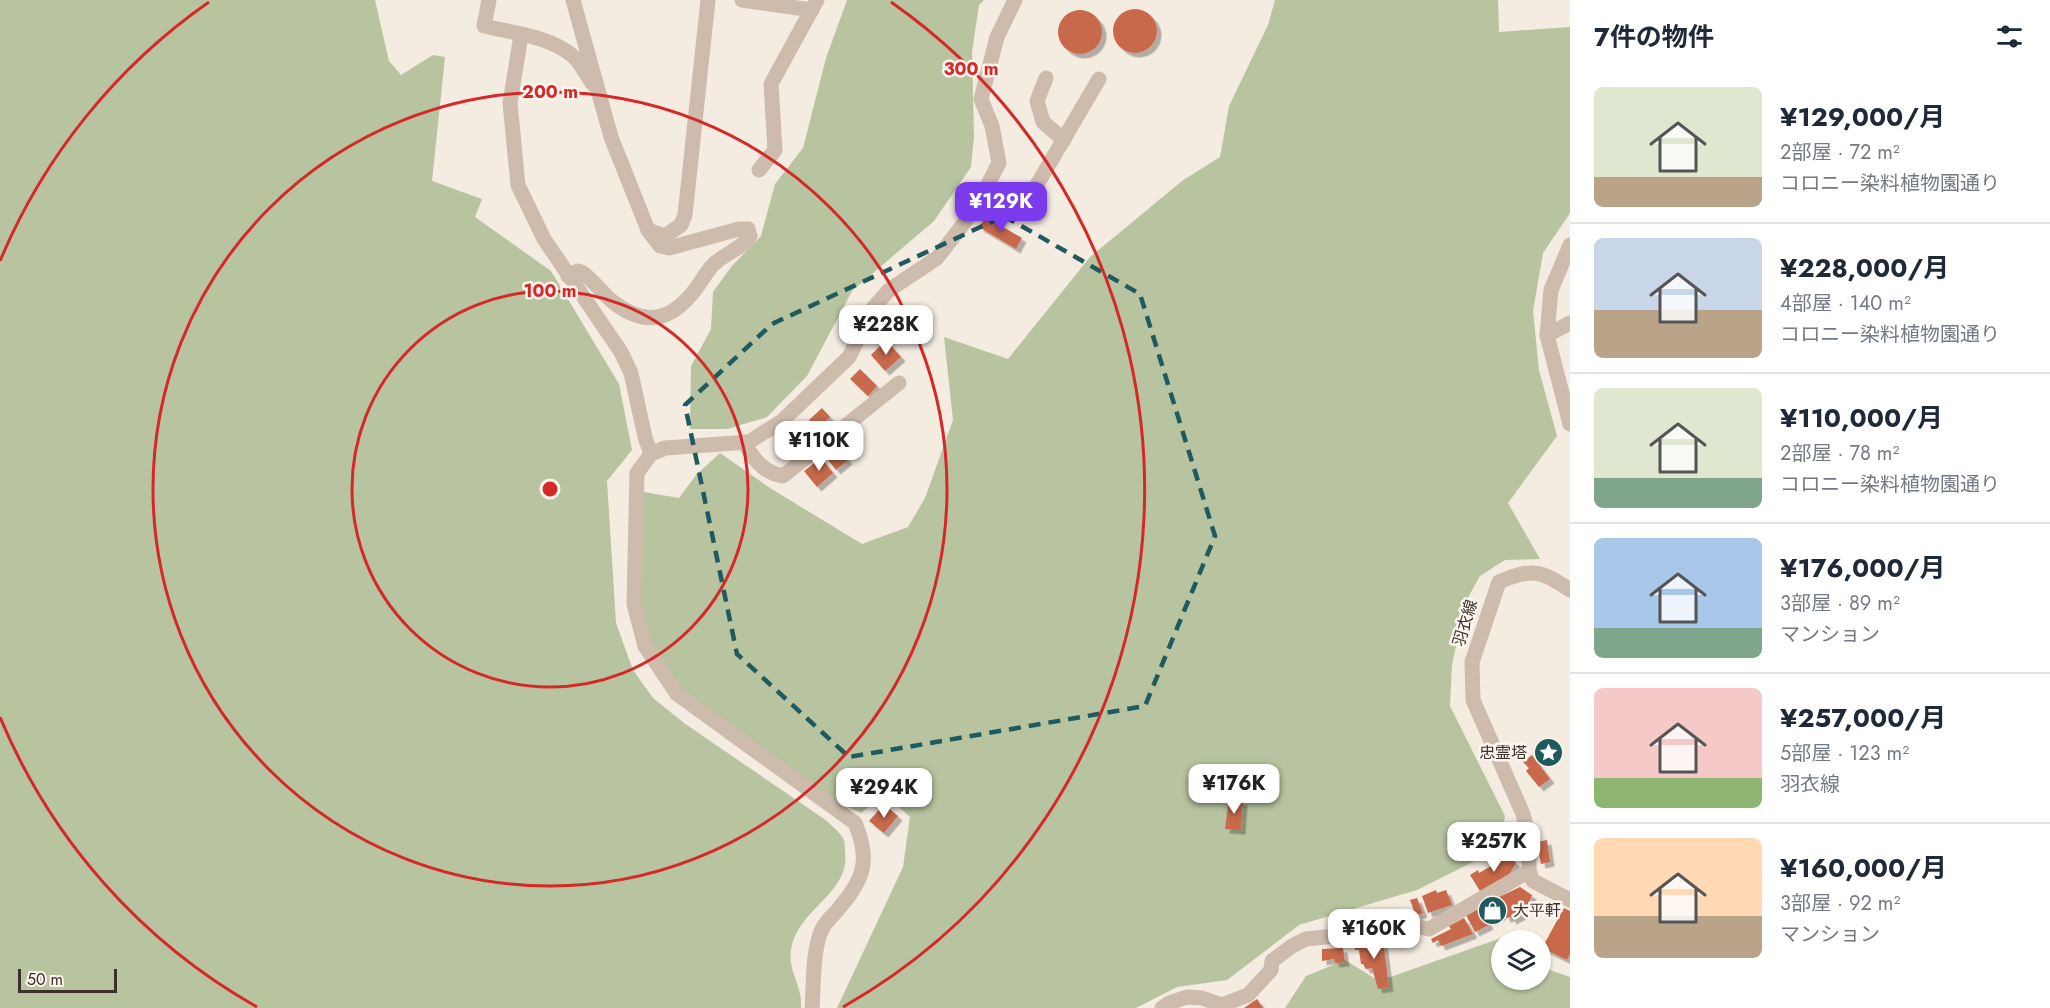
<!DOCTYPE html>
<html lang="ja">
<meta charset="utf-8">
<style>
:root{--surface:#fff;--page:#f2f2f3;--text:#1f2937;--muted:#747a83;--line:#e0e1e3;--accent:#7c3aed}
body{margin:0;font-family:Jost,"Noto Sans JP",sans-serif;background:var(--page);color:var(--text);height:100vh;display:flex;flex-direction:column;font-size:22px;white-space:nowrap}
*{box-sizing:border-box;margin:0}
p{font-size:20px;color:var(--muted)}
.icon{flex:none;width:33px;height:33px;fill:none;stroke:currentColor;stroke-width:2;stroke-linecap:round;stroke-linejoin:round}
.map{position:relative;flex:1;overflow:hidden}
.panel{display:flex;flex-direction:column;background:var(--surface);width:480px}
.panel>*{flex:none}
.tools{position:absolute;left:1491px;top:930px;display:grid;gap:12px}
.tools a{display:grid;place-items:center;width:60px;height:60px;border-radius:50%;background:var(--surface);box-shadow:0 2px 4px #0004;font-size:30px}
.scale{position:absolute;left:18px;bottom:15px;width:99px;box-sizing:border-box;padding-left:6px;border:3px solid #3b302b;border-top:0;font-size:16px;line-height:21px;white-space:nowrap;color:#3b302b;-webkit-text-stroke:4px #fbf5ee;paint-order:stroke}
.price{position:absolute;translate:-50% -51px;padding:0 14px;border-radius:12px;background:#fff;color:#222;font-size:20px;line-height:39px;filter:drop-shadow(0 2px 3px #0008)}
.price::after{content:'';position:absolute;left:50%;top:36px;width:18px;height:14px;margin-left:-9px;background:inherit;clip-path:polygon(0 0,100% 0,50% 100%)}
.price.current{background:var(--accent);color:#fff}
ul{padding:0;list-style:none}
li{display:flex;align-items:center;gap:18px;height:150px;padding:0 24px}
li+li{border-top:2px solid var(--line)}
li span{display:grid;place-items:center;flex:none;width:168px;height:120px;border-radius:9px;color:#555}
li>.icon{margin-inline-start:auto}
span .icon{width:72px;height:72px;fill:#fffc;stroke-width:1}
li b{font-size:26px}
h2{display:flex;justify-content:space-between;align-items:center;height:72px;padding:0 24px;font-size:26px}
main{display:flex;flex:1;min-height:0}
.map>svg:first-child{display:block}
</style>
<main>
<div class="map">
<svg width="1570" height="1008" viewBox="0 0 1570 1008">
<defs>
<filter id="shadow"><feDropShadow dx="4.5" dy="4.5" stdDeviation="0" flood-color="#0004"/></filter>
</defs>
<rect width="100%" height="100%" fill="#f4ebe1"/>
<g fill="#b8c4a0">
<path d="M0,0h375l14,61 12,14 32,-20 12,2 -13,124 50,18 -7,18 76,54 68,113 13,66 -25,31 9,142 17,47 20,28 31,25 143,98c5,5 12,11 16,17 2,4 2,9 2,14 5,39 -40,54 -52,89 -9,30 10,41 8,67h-801z"/>
<path d="M847,0h137l-5,5 -7,47 2,85 -3,30 -37,54 -82,70 -45,85 -40,41 -40,12h-37l1,-63 20,-37 2,-37 18,-25 30,-31 14,-52 28,-36 23,-90z"/>
<path d="M1275,0h223l1,32 71,-5v186l-27,40 -10,58 6,59 18,66 -49,67 32,56 -35,1 -25,16 -14,25 -14,64 -2,41 55,110 -6,33 -82,41 -118,35 -72,55 -50,7 -41,21h-299l66,-141 7,-50 -26,-23 -23,19 -26,-12 -160,-111 -25,-36 -18,-79 12,-83 35,6 17,-23 24,-22 50,35 92,56 46,-17 17,-29 28,-78 -9,-83 64,22 82,-102 92,-76 38,-24 9,-51 39,-81z"/>
<path d="M1501,938l1,42h38l1,-13 29,10v31h-285l21,-32 39,-16 34,21z"/>
</g>
<g fill="#c8694b" filter="url(#shadow)">
<circle cx="1135" cy="31" r="22"/>
<circle cx="1080" cy="32" r="22"/>
<path d="M986,217l36,21 -6,11 -37,-22z"/>
<path d="M886,340l15,17 -16,14 -14,-16z"/>
<path d="M860,369l17,17 -9,10 -18,-17z"/>
<path d="M822,408l8,9 -13,12 -8,-9z"/>
<path d="M837,446l11,14 -12,10 -11,-14z"/>
<path d="M821,458l12,15 -16,14 -13,-16z"/>
<path d="M1532,755l18,24 -11,8 -13,-16 3,-3 -6,-6z"/>
<path d="M1229,798l14,3 -2,29 -16,-1z"/>
<path d="M884,804l14,12 -14,17 -15,-12z"/>
<path d="M1547,840l3,22 -9,2 -4,-22z"/>
<path d="M1505,852l11,11 -8,14 -28,14 -10,-16 8,-5 1,3 19,-11z"/>
<path d="M1520,887l12,8 -8,19 -12,6 -1,-3 -5,1 -7,-21z"/>
<path d="M1436,890l1,3 9,-3 6,15 -24,8 -6,-17z"/>
<path d="M1417,898l6,15 -7,3 -6,-16z"/>
<path d="M1495,899l7,16 -12,6 -8,-15z"/>
<path d="M1480,908l9,17 -14,7 -9,-17z"/>
<path d="M1564,908l6,3v43l-3,6 -25,-12z"/>
<path d="M1464,918l9,16 -32,12 -3,-6 -5,3 -2,-4 20,-10 -2,-3z"/>
<path d="M1377,938l6,2 6,47 -11,2 -6,-21 -6,1 -3,-5h-2l-2,-14h-4l-1,-8z"/>
<path d="M1343,948l2,14 -10,1 -1,-4 -12,2v-12z"/>
<path d="M1257,999l6,9h-19z"/>
</g>
<g fill="none" stroke-linecap="round" stroke-linejoin="round">
<g stroke="#cdbbac" stroke-width="15">
<path d="M489,0l-5,26c29,7 67,10 90,31 7,7 13,19 19,27"/>
<path d="M742,0l70,10"/>
<path d="M521,35l-11,68 8,82 26,54 77,113 10,21 14,64 6,17"/>
<path d="M1046,78l-9,23 6,21 21,18"/>
<path d="M759,170l16,-20 -4,-66 46,-84"/>
<path d="M980,200l26,15 15,-3 78,-133"/>
<path d="M648,230l17,6 16,-11 4,-10 23,-215"/>
<path d="M1570,245l-19,45 -4,45 23,89"/>
<path d="M568,276l10,-5 5,2c11,8 19,20 30,29 27,21 52,22 76,-5 8,-8 14,-20 22,-30 11,-13 30,-17 39,-31l-2,-7h-9l-70,19 -9,-2 -12,-16 -37,-93 -38,-137"/>
<path d="M1547,335l23,-12"/>
<path d="M744,442c9,17 20,31 39,34l116,-93"/>
<path d="M1570,590c-29,-20 -38,-22 -71,-8l-27,80 1,38 50,114 6,25v32l4,10 37,19"/>
<path d="M812,1008c2,-25 0,-56 10,-79 4,-8 13,-15 18,-22 25,-29 30,-49 15,-84l-178,-129 -32,-48 -11,-42 3,-131 14,-19 14,-6 84,-6 33,-21 67,-64 24,-49 16,-18 48,-32 18,-23 21,-28 23,-44 -7,-37 -11,-27 16,-62 18,-37"/>
<path d="M1162,1008l7,-5 18,-6 15,1 20,7 26,-10 23,-25 1,-9 20,-15 14,-7 114,-12 9,2 100,-58"/>
</g>
</g>
<path fill="none" stroke="#1f5a5e" stroke-width="4.5" stroke-dasharray="12 8" stroke-linejoin="round" d="M1004,216l136,78 75,242 -70,170 -296,51 -112,-103 -52,-249 87,-81z"/>
<g fill="none" stroke="#d62828" stroke-width="3">
<circle cx="550" cy="489" r="198"/>
<circle cx="550" cy="489" r="397"/>
<path d="M257 1007A595 595 0 0 1 0 717M0 261A595 595 0 0 1 209 2M891 2A595 595 0 0 1 843 1007"/>
</g>
<defs>
<symbol id="sight-disc" viewBox="-11 -11 22 22"><circle r="9.5" fill="#1f5a5e" stroke="#fbf5ee"/><path d="M0-6L1.8-2.2L6-1.7L2.9 1.2L3.7 5.4L0 3.3L-3.7 5.4L-2.9 1.2L-6-1.7L-1.8-2.2Z" fill="#fff"/></symbol>
<symbol id="shop-disc" viewBox="-11 -11 22 22"><circle r="9.5" fill="#1f5a5e" stroke="#fbf5ee"/><path d="M-5-2.5h2.3a2.7 3.5 0 0 1 5.4 0H5L5.5 6h-11ZM-1.5-2.5h3a1.5 2.3 0 0 0-3 0Z" fill="#fff"/></symbol>
</defs>
<g fill-rule="evenodd">
<use href="#sight-disc" x="1532" y="736" width="33" height="33"/>
<use href="#shop-disc" x="1476" y="894" width="33" height="33"/>
</g>
<g text-anchor="middle" dominant-baseline="central" stroke-width="5" stroke-linejoin="round" paint-order="stroke">
<g font-size="16" fill="#3b302b" stroke="#fbf5ee">
<text transform="translate(1465 623) rotate(-73)">羽衣線</text>
</g>
<g font-size="16" fill="#3b302b" stroke="#fbf5ee" text-anchor="end">
<text x="1527" y="752">忠霊塔</text>
<text x="1513" y="910" text-anchor="start">大平軒</text>
</g>
</g>
<circle cx="550" cy="489" r="9" fill="#d62828" stroke="#fbf5ee" stroke-width="3"/>
<g font-size="18" text-anchor="middle" font-weight="bold" fill="#d62828" stroke="#fbf5ee" stroke-width="5" stroke-linejoin="round" paint-order="stroke">
<text x="971" y="75">300 m</text>
<text x="550" y="98">200 m</text>
<text x="550" y="297">100 m</text>
</g>
</svg>
<div class="tools">
<a><svg class="icon" aria-label="layers" viewBox="0 0 24 24"><path d="M12 4l9 5-9 5-9-5zM3 14l9 5 9-5"/></svg></a>
</div>
<div class="scale">50 m</div>
<b class="price current" style="left:1001px;top:233px">¥129K</b>
<b class="price" style="left:886px;top:356px">¥228K</b>
<b class="price" style="left:819px;top:472px">¥110K</b>
<b class="price" style="left:1234px;top:815px">¥176K</b>
<b class="price" style="left:884px;top:819px">¥294K</b>
<b class="price" style="left:1494px;top:873px">¥257K</b>
<b class="price" style="left:1374px;top:960px">¥160K</b>
</div>
<section class="panel">
<h2>7件の物件<svg class="icon" aria-label="filters" viewBox="0 0 24 24"><path d="M4 7h16M4 17h16"/><circle cx="9" cy="7" r="2"/><circle cx="15" cy="17" r="2"/></svg></h2>
<ul>
<li><span style="background:linear-gradient(#dfe7d0 75%,#b9a48a 0)"><svg class="icon" aria-label="home" viewBox="0 0 24 24"><path d="M3 11l9-7 9 7M6 9v11h12V9"/></svg></span><div><b>¥129,000/月</b><p>2部屋 · 72 m²</p><p>コロニー染料植物園通り</p></div></li>
<li><span style="background:linear-gradient(#c9d6e8 60%,#b9a48a 0)"><svg class="icon" aria-label="home" viewBox="0 0 24 24"><path d="M3 11l9-7 9 7M6 9v11h12V9"/></svg></span><div><b>¥228,000/月</b><p>4部屋 · 140 m²</p><p>コロニー染料植物園通り</p></div></li>
<li><span style="background:linear-gradient(#dfe7d0 75%,#7fa58c 0)"><svg class="icon" aria-label="home" viewBox="0 0 24 24"><path d="M3 11l9-7 9 7M6 9v11h12V9"/></svg></span><div><b>¥110,000/月</b><p>2部屋 · 78 m²</p><p>コロニー染料植物園通り</p></div></li>
<li><span style="background:linear-gradient(#a9c7e8 75%,#7fa58c 0)"><svg class="icon" aria-label="home" viewBox="0 0 24 24"><path d="M3 11l9-7 9 7M6 9v11h12V9"/></svg></span><div><b>¥176,000/月</b><p>3部屋 · 89 m²</p><p>マンション</p></div></li>
<li><span style="background:linear-gradient(#f6c9c9 75%,#8fb573 0)"><svg class="icon" aria-label="home" viewBox="0 0 24 24"><path d="M3 11l9-7 9 7M6 9v11h12V9"/></svg></span><div><b>¥257,000/月</b><p>5部屋 · 123 m²</p><p>羽衣線</p></div></li>
<li><span style="background:linear-gradient(#ffd9b3 65%,#b9a48a 0)"><svg class="icon" aria-label="home" viewBox="0 0 24 24"><path d="M3 11l9-7 9 7M6 9v11h12V9"/></svg></span><div><b>¥160,000/月</b><p>3部屋 · 92 m²</p><p>マンション</p></div></li>
</ul>
</section>
</main>
